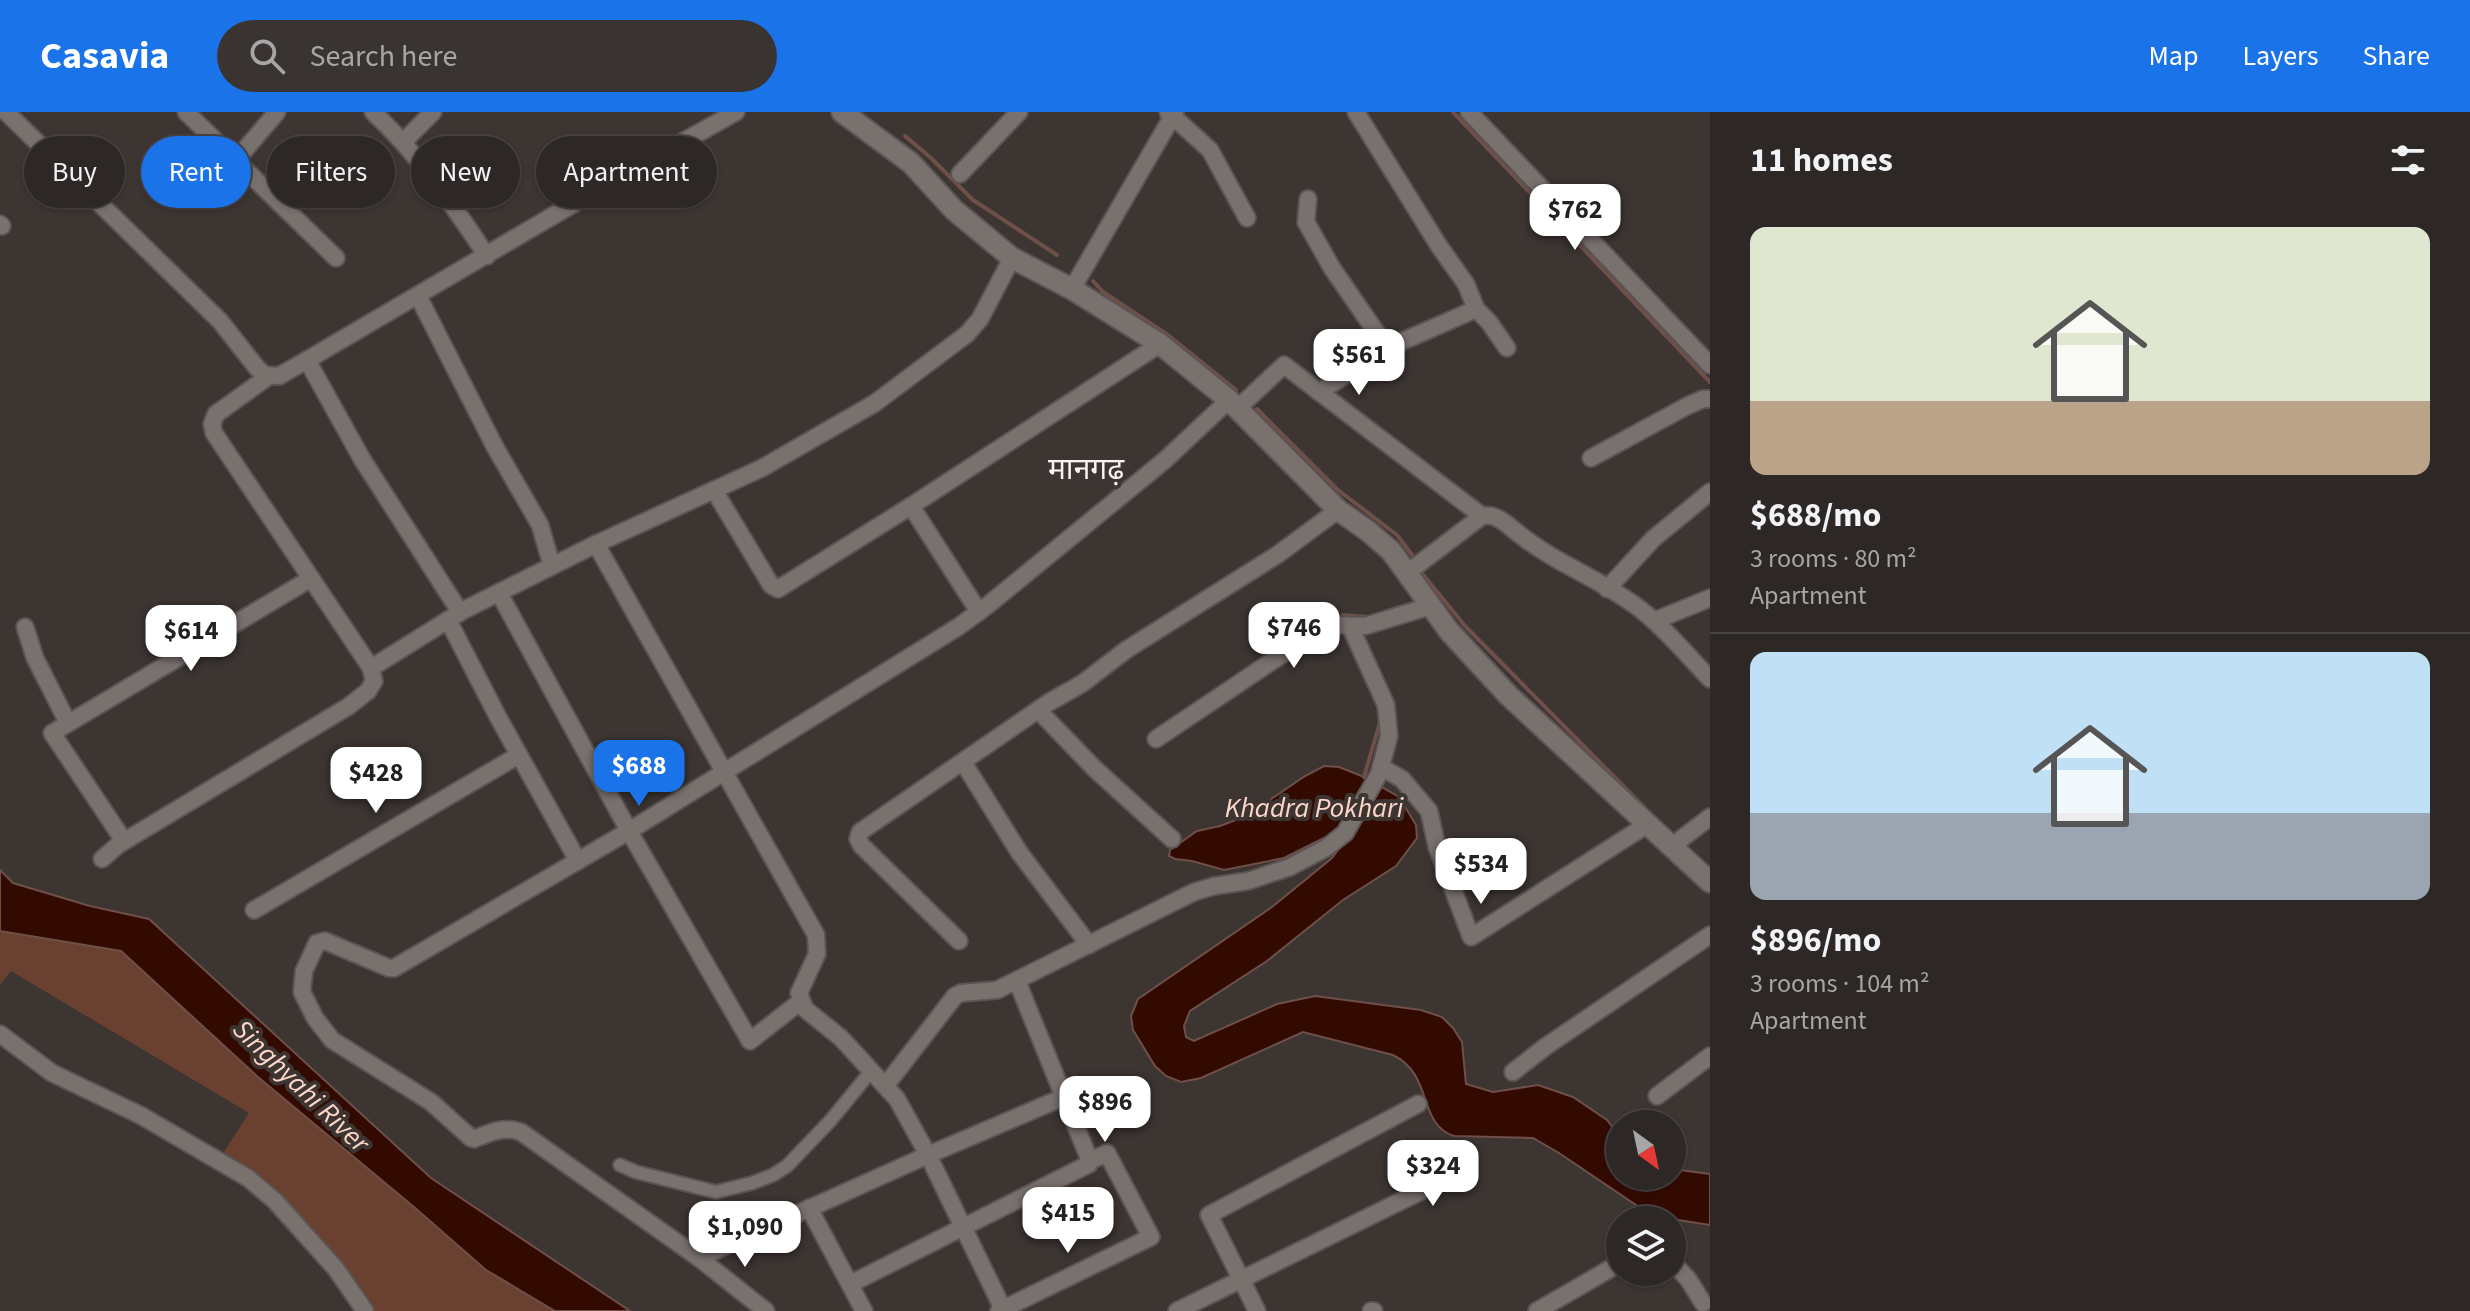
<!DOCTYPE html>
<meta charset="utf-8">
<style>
:root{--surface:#2d2826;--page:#393432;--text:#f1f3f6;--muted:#a7a6a7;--line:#484443;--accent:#1a73e8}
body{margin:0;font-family:"Source Sans 3","Noto Sans Devanagari",sans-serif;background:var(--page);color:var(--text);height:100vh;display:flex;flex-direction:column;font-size:30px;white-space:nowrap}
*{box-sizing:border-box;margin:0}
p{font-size:26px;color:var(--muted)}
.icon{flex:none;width:44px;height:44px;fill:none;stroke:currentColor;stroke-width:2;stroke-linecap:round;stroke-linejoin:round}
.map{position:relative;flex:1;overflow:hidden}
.side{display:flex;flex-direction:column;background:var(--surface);width:760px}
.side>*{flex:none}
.banner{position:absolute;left:24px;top:24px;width:760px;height:72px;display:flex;gap:16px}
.needle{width:52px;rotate:147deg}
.buttons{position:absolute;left:1606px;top:998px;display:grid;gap:16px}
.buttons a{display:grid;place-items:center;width:80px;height:80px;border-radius:50%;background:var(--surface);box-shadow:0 2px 6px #0004,0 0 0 2px var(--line);font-size:40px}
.price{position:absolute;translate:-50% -68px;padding:0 18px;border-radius:16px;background:#fff;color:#222;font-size:26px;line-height:52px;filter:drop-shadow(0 2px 4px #0008)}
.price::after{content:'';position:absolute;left:50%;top:48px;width:24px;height:18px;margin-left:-12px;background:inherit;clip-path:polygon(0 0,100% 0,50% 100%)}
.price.current{background:var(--accent);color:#fff}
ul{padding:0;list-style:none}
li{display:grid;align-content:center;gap:16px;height:424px;padding:0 40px}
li+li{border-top:2px solid var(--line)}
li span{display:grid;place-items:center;height:248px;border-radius:16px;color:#555}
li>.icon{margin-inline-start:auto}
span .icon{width:144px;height:144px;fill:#fffc;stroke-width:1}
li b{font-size:34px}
h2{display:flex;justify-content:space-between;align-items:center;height:96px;padding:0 40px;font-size:34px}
.pill{padding:0 28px;border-radius:36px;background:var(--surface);box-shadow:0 2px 6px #0004,0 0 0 2px var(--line);font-size:28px;line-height:72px}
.pill.current{background:var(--accent);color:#fff}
header{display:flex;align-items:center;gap:48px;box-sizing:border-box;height:112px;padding:0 40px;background:var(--accent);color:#fff}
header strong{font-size:38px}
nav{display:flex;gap:44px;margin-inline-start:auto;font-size:28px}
.search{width:560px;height:72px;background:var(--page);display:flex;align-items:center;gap:20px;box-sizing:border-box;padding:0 28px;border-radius:44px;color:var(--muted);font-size:30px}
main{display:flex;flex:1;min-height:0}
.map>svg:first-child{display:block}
</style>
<header>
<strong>Casavia</strong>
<div class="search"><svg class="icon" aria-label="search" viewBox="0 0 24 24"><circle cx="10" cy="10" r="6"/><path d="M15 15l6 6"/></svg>Search here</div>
<nav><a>Map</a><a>Layers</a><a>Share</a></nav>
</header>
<main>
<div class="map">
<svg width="1710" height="1199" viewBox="0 0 1710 1199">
<rect width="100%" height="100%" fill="#3c3532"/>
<path fill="#6a4030" d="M0,819l121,20 137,126 156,130 72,63 69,41h-190l-90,-110 -57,-40 31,-48 -238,-142 -11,14z"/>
<g fill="#330a00" stroke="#6e5049" stroke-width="2">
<path d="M1324,654l15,1 25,10 35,20 17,28 1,13 -21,28 -53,34 -76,61 -77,50 -6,15 2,11 8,4 83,-37 38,-8 106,14 21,7 11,11 9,14 4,42 27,8 45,-7 35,12 34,23 13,17v39h52v-7l38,5v51l-38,-6 -30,-10 -83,-56 -26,-15 -79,-2c-37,-12 -20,-61 -61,-81l-90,-23 -102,46 -20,4 -15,-6 -11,-10 -22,-36 -2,-14 7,-17 134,-92 60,-49 34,-47 -36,24 -46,23 -60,12 -32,-9 -17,-2 -6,-3 1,-6 27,-19 23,-5 26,-10 59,-40z"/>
<path d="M0,758l13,13 77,23 59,13 282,259 199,133h-75l-69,-41 -72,-63 -156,-130 -137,-126 -121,-20z"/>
</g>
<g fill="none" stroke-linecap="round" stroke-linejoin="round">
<g stroke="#6e5049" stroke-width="4">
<path d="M1453,0l257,270"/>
<path d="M905,24l26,22 42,42 84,55"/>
<path d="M1093,169l10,11 65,43 68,55"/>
<path d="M1257,297l81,81 59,45 15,20"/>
<path d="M1421,460l44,54 179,181"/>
<path d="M1384,500l29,-9"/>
<path d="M1343,503l25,2"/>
<path d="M1364,665l16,-55"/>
</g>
<defs>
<path id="pedestrian" d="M620,1053l16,7 80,20 36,-9 21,-8 14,-9 44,-46 41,-50"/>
<g id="minor">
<path d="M6,0l214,209 37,47 8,7 14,1 28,-16 295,-173 134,-75"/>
<path d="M186,0l150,146"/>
<path d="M373,0c46,43 79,92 114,144"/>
<path d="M1168,0l42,38 37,68"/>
<path d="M1356,0l83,134 27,38 10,25 13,13 18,26"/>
<path d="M1469,0l241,253"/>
<path d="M404,29l29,-29"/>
<path d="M237,47l40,-47"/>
<path d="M960,62l59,-62"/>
<path d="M1308,87l-2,23 26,46 55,80"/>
<path d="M0,112l2,2"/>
<path d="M1072,177l103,-177"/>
<path d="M418,184l77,151 45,78 12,41"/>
<path d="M307,248l55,99 98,153"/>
<path d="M1319,280l68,-44 89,-39"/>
<path d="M1238,296l46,-43 198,151"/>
<path d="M1591,346l96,-52 16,-7h7"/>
<path d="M714,378l57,95 7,4 133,-83 249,-162"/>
<path d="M911,394l68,106"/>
<path d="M596,432l220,391 1,19 -18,39 6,16 36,29 56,61 31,56 76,156"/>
<path d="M1407,461l75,-57c15,-3 25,9 37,18 37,30 84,46 121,75 26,20 47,46 70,70"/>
<path d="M1607,477l46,-50 57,-47"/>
<path d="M499,481l130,238 121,210 51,-40"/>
<path d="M448,508l50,97 80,144"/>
<path d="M1654,509l56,-23"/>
<path d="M25,515l10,31 33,65"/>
<path d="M371,556l93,-58 132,-66 166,-76 113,-65 92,-69 13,-15 32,-61"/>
<path d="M1038,598l57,59 77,70"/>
<path d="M1156,627l155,-104 16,-8 11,-2 27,1 66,-20"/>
<path d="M963,650l56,90 70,93"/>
<path d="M1381,655l21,12 27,32 8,36 34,90 177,-113"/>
<path d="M124,729l-72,-108 258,-154"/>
<path d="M1672,734l38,-29"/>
<path d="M102,747l16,-14 231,-139 19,-15 6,-10 -3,-13 -157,-235 -2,-9 4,-10 53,-38"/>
<path d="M254,798l265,-155"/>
<path d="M959,829l-98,-96 -3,-6 2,-7 188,-129 35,-20 43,-33 151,-95 61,-45"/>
<path d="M0,922l52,39 88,42 108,63 27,23 61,68 29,42"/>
<path d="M1513,960l32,-25 165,-112"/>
<path d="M886,973l69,-89 6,-3 36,-3 197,-98 20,-6 34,-5 42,-14 36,-19 19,-15 34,-59 10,-38 -3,-31 -36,-79"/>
<path d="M1657,984l53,-40"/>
<path d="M809,1096l55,103"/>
<path d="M699,1146l229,-103 136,-58"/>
<path d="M1672,1150l16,17 15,24"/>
<path d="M850,1172l239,-120 1,-3 -73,-180"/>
<path d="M766,1199l-67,-53 -178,-126c-18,-6 -30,0 -47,7l-3,-1 -40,-36 -99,-62 -17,-22 -13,-26 2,-21 13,-28 8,-2 64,27h5l235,-137 329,-204 30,-22 177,-145 64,-60"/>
<path d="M999,1199l152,-74 -44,-84 -17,8"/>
<path d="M1177,1199l287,-141"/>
<path d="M1257,1199l-48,-96 209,-111"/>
<path d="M1371,1199h3"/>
<path d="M1537,1199l83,-48"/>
</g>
<path id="tertiary" d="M842,0l69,51 43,47 58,48 60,31 88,55 69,56 109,110 30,21 23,20 58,80 59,64 202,187"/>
</defs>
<use href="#pedestrian" stroke="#5b5452" stroke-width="16"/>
<use href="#minor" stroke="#5b5452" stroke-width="20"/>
<use href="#tertiary" stroke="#5b5452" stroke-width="24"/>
<use href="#pedestrian" stroke="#79716e" stroke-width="12"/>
<use href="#minor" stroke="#79716e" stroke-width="16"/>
<use href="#tertiary" stroke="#79716e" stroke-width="20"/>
</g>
<g text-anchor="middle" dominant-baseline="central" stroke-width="8" stroke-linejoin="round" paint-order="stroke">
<g font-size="28" font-style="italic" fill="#fed7c9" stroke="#3c3532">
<text x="1314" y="696">Khadra Pokhari</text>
<text transform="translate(301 974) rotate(44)">Singhyahi River</text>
</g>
<g font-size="30" fill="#f9f4f2" stroke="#3c3532">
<text x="1086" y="357">मानगढ़</text>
</g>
</g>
</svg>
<div class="buttons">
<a><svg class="needle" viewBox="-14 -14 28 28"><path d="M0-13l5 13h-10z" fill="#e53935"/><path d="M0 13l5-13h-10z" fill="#a7a6a7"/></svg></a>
<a><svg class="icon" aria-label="layers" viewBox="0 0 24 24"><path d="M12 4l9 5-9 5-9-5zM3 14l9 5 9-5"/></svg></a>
</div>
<b class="price" style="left:1575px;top:140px">$762</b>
<b class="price" style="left:1359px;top:285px">$561</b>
<b class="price" style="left:1294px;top:558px">$746</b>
<b class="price" style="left:191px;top:561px">$614</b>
<b class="price current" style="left:639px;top:696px">$688</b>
<b class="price" style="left:376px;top:703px">$428</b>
<b class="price" style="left:1481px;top:794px">$534</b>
<b class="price" style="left:1105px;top:1032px">$896</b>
<b class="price" style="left:1433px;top:1096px">$324</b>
<b class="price" style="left:1068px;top:1143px">$415</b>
<b class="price" style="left:745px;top:1157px">$1,090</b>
<div class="banner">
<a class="pill">Buy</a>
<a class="pill current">Rent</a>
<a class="pill">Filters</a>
<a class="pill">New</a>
<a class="pill">Apartment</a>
</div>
</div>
<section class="side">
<h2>11 homes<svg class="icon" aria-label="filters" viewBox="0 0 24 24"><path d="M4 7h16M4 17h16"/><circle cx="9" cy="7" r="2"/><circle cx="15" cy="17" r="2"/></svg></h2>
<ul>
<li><span style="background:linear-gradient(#dfe7d0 70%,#b9a48a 0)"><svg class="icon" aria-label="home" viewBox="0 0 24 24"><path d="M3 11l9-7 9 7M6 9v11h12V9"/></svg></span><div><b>$688/mo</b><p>3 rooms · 80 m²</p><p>Apartment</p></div></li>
<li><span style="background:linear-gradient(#bfe0f5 65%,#9aa5b1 0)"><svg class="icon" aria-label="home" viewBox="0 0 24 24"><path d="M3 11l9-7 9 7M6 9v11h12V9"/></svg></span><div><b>$896/mo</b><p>3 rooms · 104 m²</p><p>Apartment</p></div></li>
</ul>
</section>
</main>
